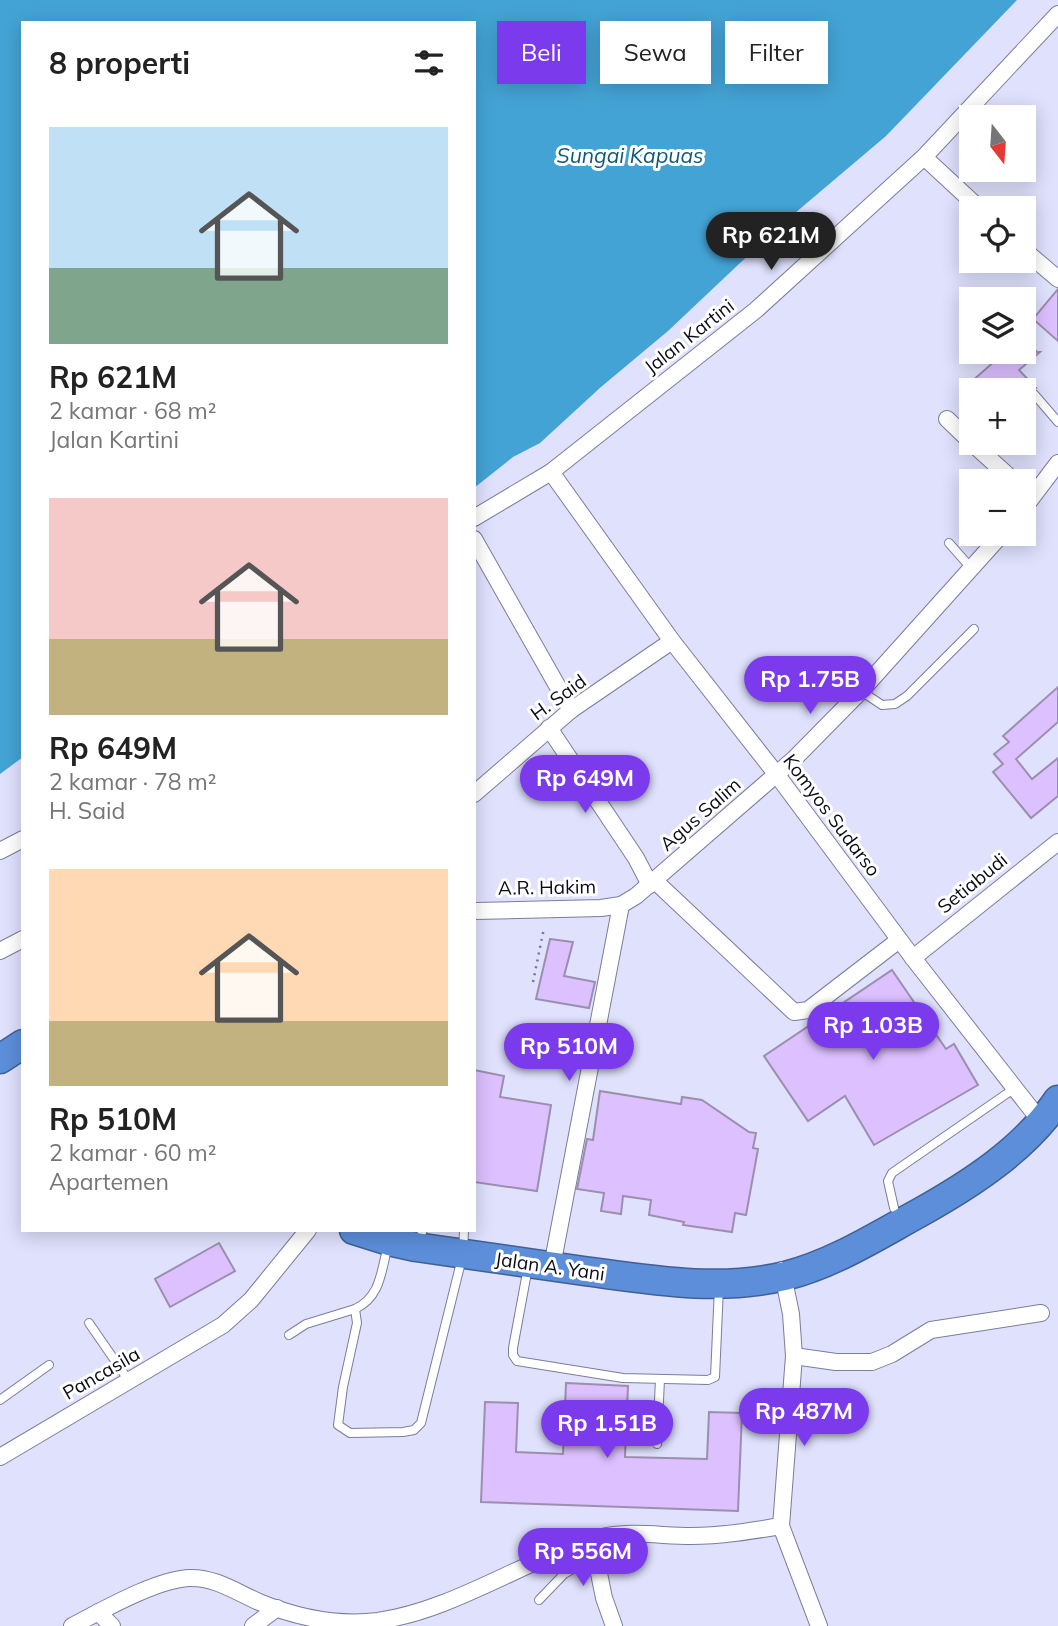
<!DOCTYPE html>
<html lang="id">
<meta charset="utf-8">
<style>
:root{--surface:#fff;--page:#f6f6f6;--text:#222;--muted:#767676;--accent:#7c3aed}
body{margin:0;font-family:Mulish,sans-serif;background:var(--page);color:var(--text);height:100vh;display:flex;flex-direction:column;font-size:26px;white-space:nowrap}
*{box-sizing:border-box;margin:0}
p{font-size:23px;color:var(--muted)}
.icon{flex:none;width:38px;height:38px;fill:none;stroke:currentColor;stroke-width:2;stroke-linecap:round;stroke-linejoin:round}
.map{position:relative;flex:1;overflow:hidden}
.sheet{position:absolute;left:21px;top:21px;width:455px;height:1211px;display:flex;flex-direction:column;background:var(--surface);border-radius:0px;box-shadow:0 4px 18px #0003}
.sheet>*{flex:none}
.top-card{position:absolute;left:497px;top:21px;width:455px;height:63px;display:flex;gap:14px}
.needle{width:46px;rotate:163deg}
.tools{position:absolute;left:959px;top:105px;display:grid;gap:14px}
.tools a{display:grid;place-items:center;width:77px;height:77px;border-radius:0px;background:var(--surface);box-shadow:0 4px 18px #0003;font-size:35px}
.price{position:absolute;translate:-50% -60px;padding:0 16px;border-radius:24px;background:var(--accent);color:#fff;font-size:23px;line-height:46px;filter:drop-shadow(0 2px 4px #0008)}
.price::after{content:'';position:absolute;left:50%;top:42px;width:21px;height:16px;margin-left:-10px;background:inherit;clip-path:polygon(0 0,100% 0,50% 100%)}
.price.active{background:#222;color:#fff}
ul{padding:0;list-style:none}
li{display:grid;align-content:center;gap:14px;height:371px;padding:0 28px}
li span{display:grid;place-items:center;height:217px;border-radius:0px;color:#555}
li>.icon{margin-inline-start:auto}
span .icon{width:126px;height:126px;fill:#fffc;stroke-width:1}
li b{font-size:30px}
h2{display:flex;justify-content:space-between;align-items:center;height:84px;padding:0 28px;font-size:30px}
.chip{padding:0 24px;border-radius:0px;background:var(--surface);box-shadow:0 4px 18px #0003;font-size:24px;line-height:63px}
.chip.active{background:var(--accent);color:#fff}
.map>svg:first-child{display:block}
</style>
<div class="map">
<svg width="1058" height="1626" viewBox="0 0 1058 1626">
<rect width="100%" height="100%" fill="#dfe1fd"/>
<path fill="#44a3d5" d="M0,0h1017l-131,136 -111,94 -107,101 -67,56 -61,56 -27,14 -39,31v-465h-451v734l-23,17z"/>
<g fill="#ddc0ff" stroke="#9c8ead" stroke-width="2">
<path d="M1058,289v52l-25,-22z"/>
<path d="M1024,338l13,14h3l-21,18 17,18 -7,2h-67l43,-38h19z"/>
<path d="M1058,687v35l-42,37 16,20 26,-21v38l-27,22 -38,-46 10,-8 -9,-10 15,-12 -6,-6z"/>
<path d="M550,939l23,3 -9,34 31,6 -6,26 -53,-9z"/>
<path d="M892,970l54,79 8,-5 24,41 -104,60 -29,-49 -37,25 -44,-65z"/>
<path d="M474,1070l30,6 -4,21 51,8 -14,86 -63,-9z"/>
<path d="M600,1091l81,13 1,-7 20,3 47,32 7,1 -3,15 5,1 -12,66 -11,-2 -3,19 -49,-7 1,-3 -35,-7 2,-15 -28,-4 -2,18 -20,-3 3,-18 -27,-4 10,-50 6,1z"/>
<path d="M219,1243l16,28 -65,36 -15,-28z"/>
<path d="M566,1383l62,3 -3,71 82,2 2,-47 33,1 -4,98 -257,-9 4,-100 33,1 -2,49 47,2z"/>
</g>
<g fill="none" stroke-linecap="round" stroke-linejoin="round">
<defs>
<g id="lane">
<path d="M1034,394l24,28"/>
<path d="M949,543l22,25"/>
<path d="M861,691l21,14 13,-1 12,-8 67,-67"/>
<path d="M894,1208l-6,-27 4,-8 123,-85"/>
<path d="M417,1244l6,-14"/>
<path d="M388,1245c-7,26 -7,52 -33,64l2,14 -14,64 -5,38 12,8 53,-1 11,-2 7,-7 42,-169 1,-24"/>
<path d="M528,1267l-15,81v7l4,6 106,17 85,2 7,-3 4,-90"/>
<path d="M89,1323l40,58"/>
<path d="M289,1335l17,-11 49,-15"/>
<path d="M0,1400l49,-35"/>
<path d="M657,1444l3,-65"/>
<path d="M539,1600l25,-26 32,-18"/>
</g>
<g id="street">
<path d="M924,157l55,51"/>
<path d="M1024,250l34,29"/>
<path d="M947,419l24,23"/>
<path d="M972,443l42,38"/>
<path d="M551,472l121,169 105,134 136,183 129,165"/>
<path d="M1024,508l34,-45"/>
<path d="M474,518l77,-46 205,-162 168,-153 134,-143"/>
<path d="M474,539l97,171"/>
<path d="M549,728l87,130 14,27"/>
<path d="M474,794l97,-84 101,-69"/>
<path d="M0,851l23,-12"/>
<path d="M655,881l139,131 14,-2 91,-70"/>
<path d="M474,911l127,-3 20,-3 15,-9 158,-137 67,-68 141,-157"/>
<path d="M0,951l23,-12"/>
<path d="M913,958l145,-116"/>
<path d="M552,1266l69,-361"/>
<path d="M782,1270l9,44 3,42 -13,170 38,100"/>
<path d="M794,1356l42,6h36l20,-8 39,-24 110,-17"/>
<path d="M0,1457l223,-132 28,-25 57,-70"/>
<path d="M592,1539l12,59 10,28"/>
<path d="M98,1612l14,14"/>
<path d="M72,1626c31,-16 83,-46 117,-48 26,-1 47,14 70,24 39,16 77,24 119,19 75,-11 141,-58 213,-81 32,-11 67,-4 100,-4 30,0 60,-5 90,-10"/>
<path d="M253,1626l24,-18"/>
</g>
<g id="highway">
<path d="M0,1059l23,-15"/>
<path d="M354,1230l35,11 27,6c56,8 112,16 168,24 67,9 134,21 201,5 48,-12 92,-40 134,-63 52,-29 106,-64 139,-113"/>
</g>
</defs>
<use href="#lane" stroke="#7b7d9c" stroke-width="10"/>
<use href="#street" stroke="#7b7d9c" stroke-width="18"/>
<use href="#highway" stroke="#406095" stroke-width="31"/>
<g stroke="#76788b" stroke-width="2.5" stroke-dasharray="2 5" stroke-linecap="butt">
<path d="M474,487l3,4"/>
<path d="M533,982l11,-54"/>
</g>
<use href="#lane" stroke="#fff" stroke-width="8"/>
<use href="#street" stroke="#fff" stroke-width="16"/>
<use href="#highway" stroke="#5d8eda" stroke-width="28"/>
</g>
<g text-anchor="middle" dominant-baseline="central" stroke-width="6" stroke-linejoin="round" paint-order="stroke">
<g font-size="19" fill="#0a0b16" stroke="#fff">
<text transform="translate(689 336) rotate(-38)">Jalan Kartini</text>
<text transform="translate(558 697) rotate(-36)">H. Said</text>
<text transform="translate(700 814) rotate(-41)">Agus Salim</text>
<text transform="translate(832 815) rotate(53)">Komyos Sudarso</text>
<text transform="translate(972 883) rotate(-39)">Setiabudi</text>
<text transform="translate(547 887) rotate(-1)">A.R. Hakim</text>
<text transform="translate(550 1266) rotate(8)">Jalan A. Yani</text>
<text transform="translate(101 1373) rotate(-30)">Pancasila</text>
</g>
<g font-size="21" font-style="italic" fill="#0f587a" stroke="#fff">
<text x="630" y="155">Sungai Kapuas</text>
</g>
</g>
</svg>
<div class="tools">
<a><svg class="needle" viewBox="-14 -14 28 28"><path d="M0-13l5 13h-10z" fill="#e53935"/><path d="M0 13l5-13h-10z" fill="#767676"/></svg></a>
<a><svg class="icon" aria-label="locate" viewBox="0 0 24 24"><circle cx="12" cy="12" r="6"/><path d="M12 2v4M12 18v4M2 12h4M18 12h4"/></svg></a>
<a><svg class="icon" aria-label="layers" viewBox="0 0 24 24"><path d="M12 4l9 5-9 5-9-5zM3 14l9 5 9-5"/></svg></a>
<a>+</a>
<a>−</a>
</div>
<b class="price active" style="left:771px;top:272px">Rp 621M</b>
<b class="price" style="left:810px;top:716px">Rp 1.75B</b>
<b class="price" style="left:585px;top:815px">Rp 649M</b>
<b class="price" style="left:873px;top:1062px">Rp 1.03B</b>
<b class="price" style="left:569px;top:1083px">Rp 510M</b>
<b class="price" style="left:804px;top:1448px">Rp 487M</b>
<b class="price" style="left:607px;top:1460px">Rp 1.51B</b>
<b class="price" style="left:583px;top:1588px">Rp 556M</b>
<div class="top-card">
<a class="chip active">Beli</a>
<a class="chip">Sewa</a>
<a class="chip">Filter</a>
</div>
<section class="sheet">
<h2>8 properti<svg class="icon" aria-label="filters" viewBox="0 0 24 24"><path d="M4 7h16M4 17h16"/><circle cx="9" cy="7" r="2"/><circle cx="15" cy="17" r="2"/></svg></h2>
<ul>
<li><span style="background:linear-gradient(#bfe0f5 65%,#7fa58c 0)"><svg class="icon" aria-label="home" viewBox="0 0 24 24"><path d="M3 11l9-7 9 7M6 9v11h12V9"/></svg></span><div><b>Rp 621M</b><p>2 kamar · 68 m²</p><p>Jalan Kartini</p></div></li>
<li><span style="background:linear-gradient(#f6c9c9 65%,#c2b280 0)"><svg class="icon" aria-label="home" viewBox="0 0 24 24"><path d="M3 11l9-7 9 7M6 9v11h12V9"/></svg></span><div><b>Rp 649M</b><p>2 kamar · 78 m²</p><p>H. Said</p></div></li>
<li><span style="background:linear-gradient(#ffd9b3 70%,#c2b280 0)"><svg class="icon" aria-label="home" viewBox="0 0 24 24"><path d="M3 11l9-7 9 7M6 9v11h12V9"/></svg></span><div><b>Rp 510M</b><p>2 kamar · 60 m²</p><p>Apartemen</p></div></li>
</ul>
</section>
</div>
